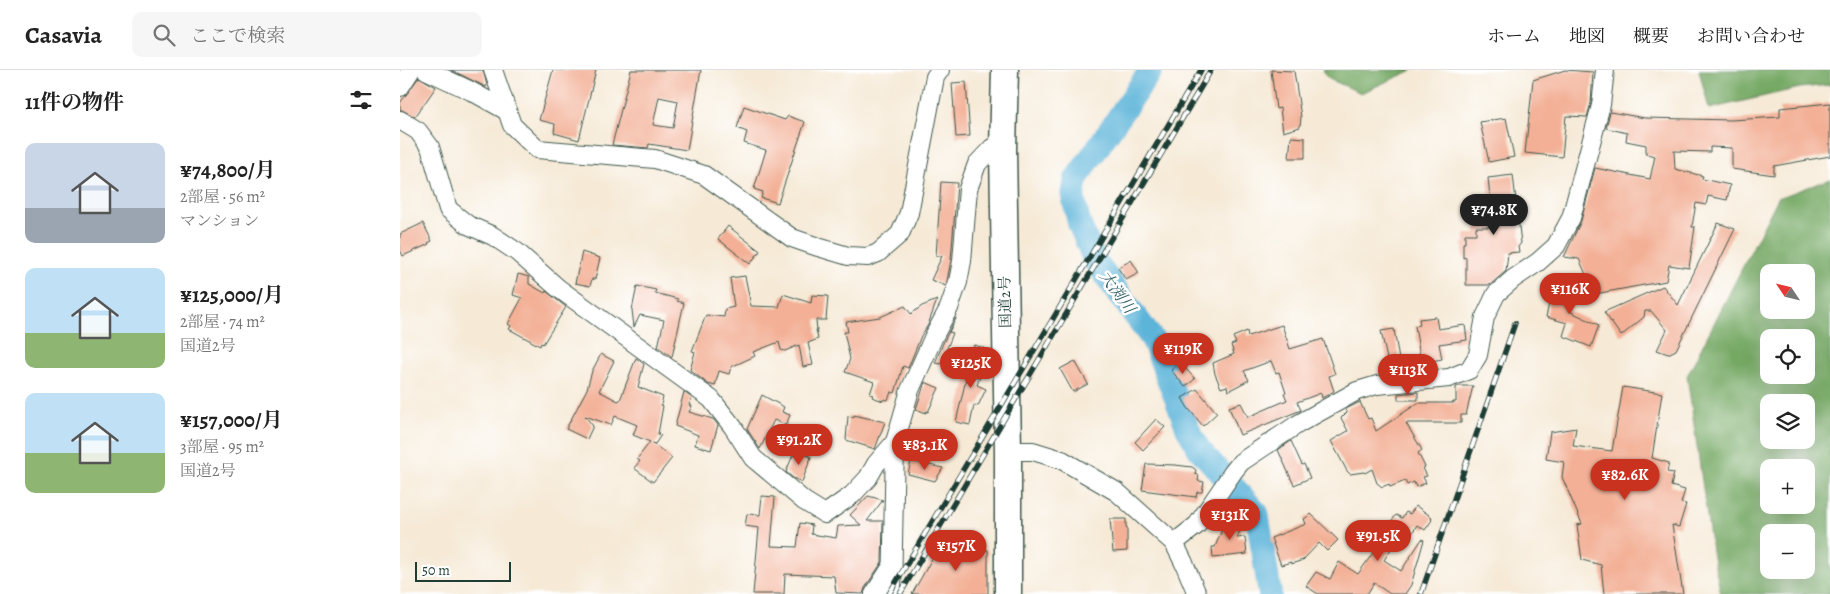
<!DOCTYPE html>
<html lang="ja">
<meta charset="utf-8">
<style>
:root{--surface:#fff;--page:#f6f6f6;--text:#222;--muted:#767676;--line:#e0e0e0;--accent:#c8321e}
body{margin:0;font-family:Alegreya,"Noto Serif JP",serif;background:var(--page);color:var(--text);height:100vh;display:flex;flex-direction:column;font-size:19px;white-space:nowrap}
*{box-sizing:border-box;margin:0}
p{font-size:16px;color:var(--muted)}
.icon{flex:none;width:28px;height:28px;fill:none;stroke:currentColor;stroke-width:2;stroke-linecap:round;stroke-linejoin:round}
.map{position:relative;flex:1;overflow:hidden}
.sheet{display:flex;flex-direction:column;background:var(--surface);width:400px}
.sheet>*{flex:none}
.needle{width:32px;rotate:305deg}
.tools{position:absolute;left:1360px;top:194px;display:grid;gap:10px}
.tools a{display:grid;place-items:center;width:55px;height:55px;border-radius:10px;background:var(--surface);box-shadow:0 5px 20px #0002;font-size:25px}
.scale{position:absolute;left:15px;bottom:12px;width:96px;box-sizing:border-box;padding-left:5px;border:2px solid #1f3d34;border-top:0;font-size:14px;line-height:18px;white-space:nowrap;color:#1f3d34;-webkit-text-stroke:4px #fff;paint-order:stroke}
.price{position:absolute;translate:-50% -42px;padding:0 11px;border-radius:18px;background:var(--accent);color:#fff;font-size:16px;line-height:32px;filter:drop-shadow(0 1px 2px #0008)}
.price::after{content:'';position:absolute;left:50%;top:30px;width:15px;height:11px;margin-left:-8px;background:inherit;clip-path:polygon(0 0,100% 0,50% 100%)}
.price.selected{background:#222;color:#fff}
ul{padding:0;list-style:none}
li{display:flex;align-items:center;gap:15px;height:125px;padding:0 25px}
li span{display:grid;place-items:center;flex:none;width:140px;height:100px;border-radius:10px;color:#555}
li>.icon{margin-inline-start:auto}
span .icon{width:60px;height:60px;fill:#fffc;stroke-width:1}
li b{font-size:21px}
h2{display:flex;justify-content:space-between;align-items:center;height:60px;padding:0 25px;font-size:21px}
header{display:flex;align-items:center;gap:30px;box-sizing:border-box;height:70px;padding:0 25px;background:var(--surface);border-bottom:1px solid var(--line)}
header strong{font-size:24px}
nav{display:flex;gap:28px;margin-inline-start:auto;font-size:18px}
.search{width:350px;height:45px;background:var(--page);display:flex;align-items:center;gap:12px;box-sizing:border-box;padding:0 18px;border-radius:10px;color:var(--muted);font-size:19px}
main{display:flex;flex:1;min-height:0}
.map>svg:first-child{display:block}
</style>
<header>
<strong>Casavia</strong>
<div class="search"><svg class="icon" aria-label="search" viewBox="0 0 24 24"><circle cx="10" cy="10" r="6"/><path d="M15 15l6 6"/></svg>ここで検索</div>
<nav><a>ホーム</a><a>地図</a><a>概要</a><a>お問い合わせ</a></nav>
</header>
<main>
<section class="sheet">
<h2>11件の物件<svg class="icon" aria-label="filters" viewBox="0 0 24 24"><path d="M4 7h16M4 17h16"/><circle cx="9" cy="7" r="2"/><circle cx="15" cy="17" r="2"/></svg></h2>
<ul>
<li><span style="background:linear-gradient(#c9d6e8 65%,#9aa5b1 0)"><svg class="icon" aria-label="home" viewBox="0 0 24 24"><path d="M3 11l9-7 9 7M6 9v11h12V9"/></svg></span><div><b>¥74,800/月</b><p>2部屋 · 56 m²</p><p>マンション</p></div></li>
<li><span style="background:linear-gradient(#bfe0f5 65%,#8fb573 0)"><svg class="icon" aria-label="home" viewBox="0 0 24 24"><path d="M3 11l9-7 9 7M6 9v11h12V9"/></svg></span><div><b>¥125,000/月</b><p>2部屋 · 74 m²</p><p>国道2号</p></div></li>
<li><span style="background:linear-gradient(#bfe0f5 60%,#8fb573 0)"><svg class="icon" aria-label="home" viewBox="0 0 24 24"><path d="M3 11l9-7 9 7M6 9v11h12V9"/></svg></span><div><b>¥157,000/月</b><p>3部屋 · 95 m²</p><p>国道2号</p></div></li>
</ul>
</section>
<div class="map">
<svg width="1430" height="524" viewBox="0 0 1430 524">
<rect width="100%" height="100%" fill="#fff"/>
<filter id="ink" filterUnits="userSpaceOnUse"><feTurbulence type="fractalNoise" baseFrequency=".02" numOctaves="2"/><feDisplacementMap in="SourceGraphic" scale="10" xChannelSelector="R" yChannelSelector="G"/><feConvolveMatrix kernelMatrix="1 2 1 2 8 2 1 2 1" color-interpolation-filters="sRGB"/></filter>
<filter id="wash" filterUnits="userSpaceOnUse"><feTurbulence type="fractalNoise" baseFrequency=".0096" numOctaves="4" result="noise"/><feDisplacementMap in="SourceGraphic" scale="20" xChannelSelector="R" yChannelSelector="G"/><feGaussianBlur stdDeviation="1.12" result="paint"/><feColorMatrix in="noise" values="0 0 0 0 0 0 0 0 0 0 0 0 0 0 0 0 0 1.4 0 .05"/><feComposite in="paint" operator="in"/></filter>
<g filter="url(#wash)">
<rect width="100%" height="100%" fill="#f6ead7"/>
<g fill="#75a863" stroke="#4a724c" fill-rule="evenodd">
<path d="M923,0h90l-52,23 -32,-14z"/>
<path d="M1299,0h131v15l-30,3 -91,21z"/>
<path d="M1430,109v415h-109l-8,-36 -26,-182 91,-178zM1369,202h37v38h-37zM1369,268h37v37h-37zM1406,332v38h-37v-38zM1369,398h37v37h-37zM1369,462h37v38h-37z"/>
</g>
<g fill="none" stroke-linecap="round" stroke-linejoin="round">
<path stroke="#5cb4d9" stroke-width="24" d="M751,0l-75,109 -3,17 6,27 16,38 58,79 35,89 11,20 58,64 13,81"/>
</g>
<g id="blocks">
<g fill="#f3b096" fill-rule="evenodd">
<path d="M51,0h32l4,15 -1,2z"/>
<path d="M153,0h43l-17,70 -25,-7 1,-9 -16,-4z"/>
<path d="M231,0h70l-14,80 -38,-6 -1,4 -36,-3zM259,27l19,4 -5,27 -20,-3z"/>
<path d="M871,0l23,1 7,46 -1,10 -17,5 -3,-24 -4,1z"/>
<path d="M1165,0l28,2 -2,31 -4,14 -21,-1 -4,41 -37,-4 8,-73z"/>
<path d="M19,7l17,10 -21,30 -15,-8v-6z"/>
<path d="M566,12l4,54 -14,1 -4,-54z"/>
<path d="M1430,33v53l-56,10v9l-42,-6v-21l-22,-1v5l-36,-1 1,18 28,7 -1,3 28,6 -3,15 -19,-4 -2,9 -10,-2 -4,24h3l-6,41 -20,-3 -3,16 -71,13 -16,-35 -15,-2 17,-36 14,-53 55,11 5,-23 -9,-2v-9l-20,-4 1,-8 -21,-5 4,-16 35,6 86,2 49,-3v-9z"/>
<path d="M344,36l41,14 3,-4 17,6 -27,81 -17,-5 2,-6 -9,-3 12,-39 -22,-7 3,-11 -10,-4z"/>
<path d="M1106,48l8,39 -25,5 -9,-40z"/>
<path d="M891,67l14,1v20h-16z"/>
<path d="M1113,105l8,68 -3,4 1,5 -11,1 -2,18 -16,14h-24v-28l-3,1v-15h2v-9h11v-7h17l-5,-49z"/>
<path d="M541,112l16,1 -6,77 -5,26 -15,-6 11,-24h-6z"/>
<path d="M23,153l9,18 -4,2 1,1 -26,12 -3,-6v-16z"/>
<path d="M1318,153l17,6 -59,121 -8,4 -11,-4 10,-20 -16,-19h-6l-1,6 -23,19 -17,-24 59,-26 15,19z"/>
<path d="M328,156l32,25 -10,13 -32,-25z"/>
<path d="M182,182l18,6 -5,21h-3l-2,7 -15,-3z"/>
<path d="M731,190l8,13 -13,7 -8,-12z"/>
<path d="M118,204l11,3v7l16,9 1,-2 20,16 -23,37 -2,-1 -1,3 -31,-17 2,-3 -3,-2 14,-26 -9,-3z"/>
<path d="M345,206l6,30 28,1 4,-13 28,9 1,-8 16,1 -2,24h-10l1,10h-1l2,9 -10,4 5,22 -10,2 -4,-22 -14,6 -4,-1 -2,-8 -26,10 2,4 -24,11 -2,7 -10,-3 -4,15 -7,-2 -18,-14 5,-18 -3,-1 14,-36 18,2 1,-8 9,-2 -4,-29z"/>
<path d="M1154,211l22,5 -7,25 30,14 -8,22 -28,-11 4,-13 -21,-6z"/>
<path d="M237,216l19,4 -1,3 23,6 -1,2 7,2 -12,54 -14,-10 6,-27 -24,-5 -6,12 -2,-17z"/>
<path d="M537,230l-9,25 -7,11 -13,32 -5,-2 -8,27 -4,-1 -3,8 -4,-1 -1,2 -11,-4 1,-2 -3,-1 4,-12 -29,-10 5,-13 -6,-27h4l-2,-10 34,-5 25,-11 6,8 11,-8z"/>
<path d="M1036,247l2,12 27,-4 2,15 -28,4 3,15 -21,4 -6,-37 5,-1 -1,-6z"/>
<path d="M556,248l-7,14 4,1 -12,31 -6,-1 9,-22z"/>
<path d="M882,255l8,24 33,-10 12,35 -6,2 5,15 -12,7 -1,-5 -24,9 4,8 -61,25 -11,-28 12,-4 7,14 39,-17 -3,-7h2l-7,-21 -3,1 -5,-12 -27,10 5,9 -21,11 -1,-5 -6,2 -6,-14 -2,-11 21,-9 -3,-9 5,-2 -3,-6 14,-6 1,5z"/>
<path d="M994,259l6,37 -11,2 -8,-37z"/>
<path d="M574,275l10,3 -8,29h4l-3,8 9,4 -8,17 -4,-1 -4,20 -14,-3z"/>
<path d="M201,284l13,7 -15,30 19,10 2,-1 16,-42 8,6 -6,23 25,10 -2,8 2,1 -5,28 3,1 -6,9 -3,-1 20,15 -19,24 -19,-14 6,-7 -3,-2 13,-17 -17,-7 4,-10 -22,-9 -4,9 -26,-9 8,10 -6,13 -21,-10 21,-40 5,-18z"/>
<path d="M675,291l13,23 -15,8 -13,-23z"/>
<path d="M780,292l15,17 -10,8 -14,-17z"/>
<path d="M525,312l14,6 -11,24 -2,-1v2l-10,-4z"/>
<path d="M1058,316h15l-7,29h-5v8h-55l16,27 -4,3 7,14 -2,1 4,8 -4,1 3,6 -10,4 -2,-5 -7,3 -2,-4 -15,6 -1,-3 -7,3 -5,-4 -5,-14 -7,4 -1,-1 -14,2 -3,-3 -16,-30 17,-10 -7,-13 6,-6 -1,-3 14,-7 8,17 3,-1 5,13 42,-28h35v-1h3v-15z"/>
<path d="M1223,317l39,6 -10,65 17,5 -2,9 7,1 -3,13 14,4 -4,13 5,1 -7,23 -7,-2 11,69h-79l-3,-29 -19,-5 -5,-35 5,-1 -20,-47 2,-15 -18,-3 4,-27 26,-4 -3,18 39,5z"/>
<path d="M797,319l20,24 -14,13 -15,-18 -6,-10z"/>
<path d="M284,322l8,6 -3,7 3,1 -3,6 24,7 5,6 -7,25 -16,-5 3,-10 -23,-9z"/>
<path d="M1018,322v8h-20v-6z"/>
<path d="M362,325l22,12 -2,5 8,3 -4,10 -12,-5 -14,29 -13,-20z"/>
<path d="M454,345l31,7 -10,27 -29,-9 2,-24 6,1z"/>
<path d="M756,349l9,8 -22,23 -8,-8z"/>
<path d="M891,371l11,24 2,-1 6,14 -16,7 -16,-35z"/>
<path d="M398,381l13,6 -9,25 -9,-4 -7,-6 7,-17 3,1z"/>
<path d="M511,391l32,7 -8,13 -27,-7z"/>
<path d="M746,394l29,1 17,2 4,3 -1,4 4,1 -1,6 6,1 -2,10h-5l-1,5 -54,-7z"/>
<path d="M362,426l13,1 -4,49 26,1 3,-24 12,2 -1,9 25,4 2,-12 23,-1 -11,-10 18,-19 15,4 -16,21h16l-1,41 -17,26 -2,6 -27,-1 -2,-17 -49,-2 -1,20h-31l6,-66 -14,-2 2,-12 13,1z"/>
<path d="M1016,436l16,11 -1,2 1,1 -7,10 -8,-5 -10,17 -8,-5 -15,23 17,11 21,-32 2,1 -13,45 -6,9h-15l-16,-11 -7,11h-49l-12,-8 10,-14 14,7 9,-17 19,12 20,-28 -11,-7 7,-11 8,6 14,-19 6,3 4,-6 4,2z"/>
<path d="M911,444l27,26 -11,11 -8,-8 -16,17 -12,4v-2l-10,3 -10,-27 35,-14 -2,-5z"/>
<path d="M827,447l16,6 -6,15 8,-1 2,17 -34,4 -1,-11h3z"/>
<path d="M710,449h16v8h1v24l-14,1z"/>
<path d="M539,472l49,8v44h-76l26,-46z"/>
</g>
</g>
</g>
<g filter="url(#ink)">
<use href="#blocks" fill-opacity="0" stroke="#3f574c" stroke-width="1"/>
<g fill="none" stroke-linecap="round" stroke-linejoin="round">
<defs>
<g id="minor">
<path d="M26,0l45,21 36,20"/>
<path d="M93,0l19,55 25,24 118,10 49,16 88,63 26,9 30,9 20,1 10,-4 22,-19 9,-21 26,-136 5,-7"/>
<path d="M0,17l11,-17"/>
<path d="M0,50l18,11 12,16 18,62 20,16 25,11 24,16 41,36 153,111 22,28 20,31 51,43 21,13 27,-19 16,-17 8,-14 19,-22"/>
<path d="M608,381h25l29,9 55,32 57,51 10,20 13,31"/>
<path d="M774,473l23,-18 36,-53 8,-10 57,-38 59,-33 20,-6 72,-7 20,-8 9,-15 7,-38 11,-23 17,-15 25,-17 18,-16 15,-28 30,-113 4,-35"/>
<path d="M474,524l18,-28"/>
<path d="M492,524l3,-152 15,-52 24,-54 15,-28 9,-26 4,-21 6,-72 9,-25 15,-16 11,1"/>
</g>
<path id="highway" d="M605,0l-2,79 5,302v143"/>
</defs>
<use href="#minor" stroke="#3f574c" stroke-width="20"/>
<use href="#highway" stroke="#3f574c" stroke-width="29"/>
<use href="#minor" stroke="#fff" stroke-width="18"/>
<use href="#highway" stroke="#fff" stroke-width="26"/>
<defs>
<g id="rail">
<path d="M489,524l312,-524"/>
<path d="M500,524l311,-524"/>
<path d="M1021,524l94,-271"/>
</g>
</defs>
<use href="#rail" stroke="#1f3d34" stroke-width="5.5"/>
<use href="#rail" stroke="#fff" stroke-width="4" stroke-dasharray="11" stroke-linecap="butt"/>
</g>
</g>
<g text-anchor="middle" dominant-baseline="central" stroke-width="5" stroke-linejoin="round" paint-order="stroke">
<g font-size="15" fill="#1f3d34" stroke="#fff">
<text transform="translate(605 232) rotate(-91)">国道2号</text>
</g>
<g font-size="16" font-style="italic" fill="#316166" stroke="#fff">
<text transform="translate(717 222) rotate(54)">大渕川</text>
</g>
</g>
</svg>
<div class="tools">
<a><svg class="needle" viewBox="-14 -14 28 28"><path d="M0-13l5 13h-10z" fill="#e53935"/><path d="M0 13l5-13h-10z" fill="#767676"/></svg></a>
<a><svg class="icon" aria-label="locate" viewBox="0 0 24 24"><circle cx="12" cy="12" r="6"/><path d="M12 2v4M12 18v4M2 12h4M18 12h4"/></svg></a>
<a><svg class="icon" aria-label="layers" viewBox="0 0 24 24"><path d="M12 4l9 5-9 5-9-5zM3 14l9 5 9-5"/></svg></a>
<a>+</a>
<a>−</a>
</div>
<div class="scale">50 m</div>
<b class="price selected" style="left:1094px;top:166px">¥74.8K</b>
<b class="price" style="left:1170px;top:245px">¥116K</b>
<b class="price" style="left:783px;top:305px">¥119K</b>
<b class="price" style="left:571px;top:319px">¥125K</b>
<b class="price" style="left:1008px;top:326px">¥113K</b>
<b class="price" style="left:399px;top:396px">¥91.2K</b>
<b class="price" style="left:525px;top:401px">¥83.1K</b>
<b class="price" style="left:1225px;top:431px">¥82.6K</b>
<b class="price" style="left:830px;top:471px">¥131K</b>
<b class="price" style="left:978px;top:492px">¥91.5K</b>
<b class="price" style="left:556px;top:502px">¥157K</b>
</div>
</main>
